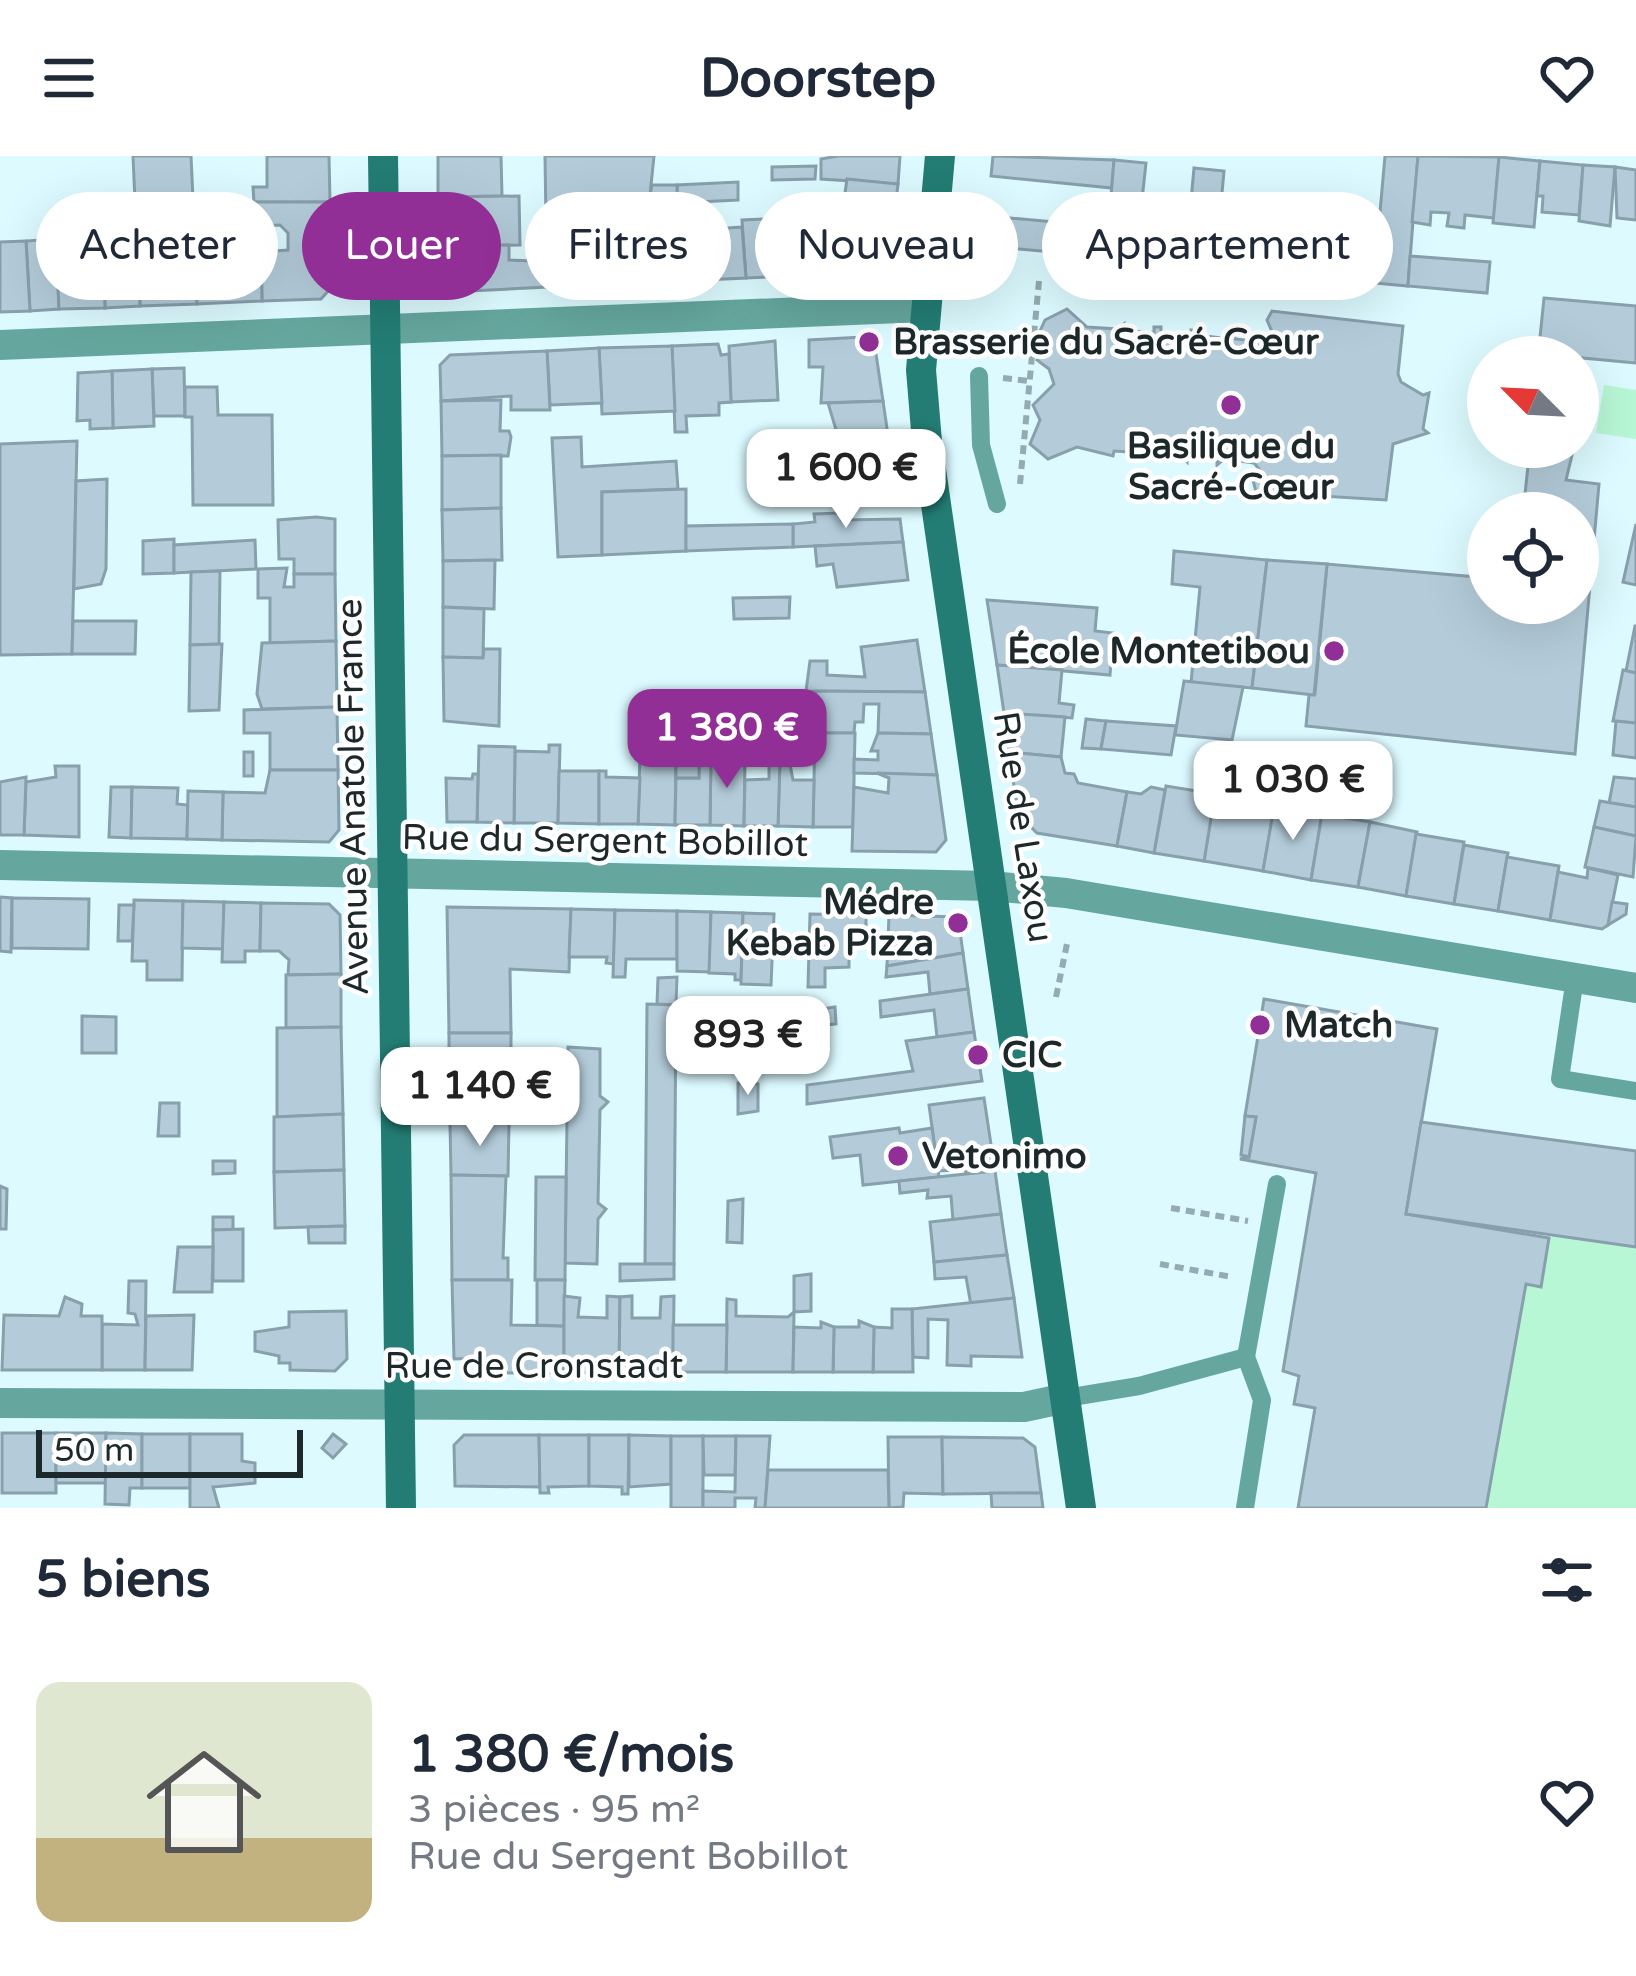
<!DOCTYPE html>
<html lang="fr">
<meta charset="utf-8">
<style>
:root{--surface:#fff;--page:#f2f2f3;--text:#1f2937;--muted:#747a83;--accent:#922f96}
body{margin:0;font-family:"Varela Round",sans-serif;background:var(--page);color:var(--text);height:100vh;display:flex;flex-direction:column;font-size:45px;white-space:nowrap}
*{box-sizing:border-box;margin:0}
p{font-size:39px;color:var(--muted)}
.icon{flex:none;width:66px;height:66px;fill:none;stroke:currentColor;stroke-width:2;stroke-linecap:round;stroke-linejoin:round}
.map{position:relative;height:1352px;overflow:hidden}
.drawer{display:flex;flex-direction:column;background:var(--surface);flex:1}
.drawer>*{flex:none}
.guide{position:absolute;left:36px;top:36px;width:1566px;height:108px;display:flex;gap:24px}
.needle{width:78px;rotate:294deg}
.fabs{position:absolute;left:1467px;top:180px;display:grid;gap:24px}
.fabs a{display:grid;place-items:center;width:132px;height:132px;border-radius:50%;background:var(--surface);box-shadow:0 12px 48px #0002;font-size:60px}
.scale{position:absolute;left:36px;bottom:30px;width:267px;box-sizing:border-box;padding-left:12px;border:6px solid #1d282a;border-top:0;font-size:33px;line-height:42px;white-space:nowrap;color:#1d282a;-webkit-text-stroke:9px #fff;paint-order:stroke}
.price{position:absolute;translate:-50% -102px;padding:0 27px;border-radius:24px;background:#fff;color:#222;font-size:39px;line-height:78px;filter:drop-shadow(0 3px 6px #0008)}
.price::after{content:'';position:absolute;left:50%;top:72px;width:36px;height:27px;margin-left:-18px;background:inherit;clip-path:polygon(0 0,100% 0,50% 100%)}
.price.current{background:var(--accent);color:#fff}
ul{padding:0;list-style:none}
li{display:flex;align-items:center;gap:36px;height:300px;padding:0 36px}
li span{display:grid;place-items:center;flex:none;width:336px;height:240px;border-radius:24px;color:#555}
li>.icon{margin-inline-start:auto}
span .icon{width:144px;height:144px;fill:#fffc;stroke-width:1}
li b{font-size:51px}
h2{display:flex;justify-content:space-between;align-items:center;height:144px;padding:0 36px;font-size:51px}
.pill{padding:0 42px;border-radius:54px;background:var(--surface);box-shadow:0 12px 48px #0002;font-size:42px;line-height:108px}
.pill.current{background:var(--accent);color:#fff}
header{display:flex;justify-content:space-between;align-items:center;height:156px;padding:0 36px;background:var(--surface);font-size:54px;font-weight:700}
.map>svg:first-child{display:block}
</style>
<header><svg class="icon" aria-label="menu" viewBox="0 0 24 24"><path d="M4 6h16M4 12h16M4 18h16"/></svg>Doorstep<svg class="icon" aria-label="heart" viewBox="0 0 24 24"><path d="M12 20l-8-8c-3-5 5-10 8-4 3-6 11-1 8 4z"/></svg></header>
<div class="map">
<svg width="1636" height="1352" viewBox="0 0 1636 1352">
<rect width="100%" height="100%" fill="#dcfaff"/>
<g fill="#b8f7d6">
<path d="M1604,229l32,5v49l-40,-6z"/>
<path d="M1559,1078l77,13v261h-150l40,-224 15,2 8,-48z"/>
</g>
<g fill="#b4ccda" stroke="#889fac" stroke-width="3">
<path d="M133,0h58l2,43 -58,2z"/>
<path d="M267,0h62l1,46h-76l-1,-15h14z"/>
<path d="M438,0h63l1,40 -64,1z"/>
<path d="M545,0h109l-4,39 -25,1 4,88 -82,3z"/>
<path d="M838,0h62l-2,28 -77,-5v-20z"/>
<path d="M993,0l121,4 -2,28 -121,-12z"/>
<path d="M1385,0h33l-10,130 -77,-7 1,-17 10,-9 34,4z"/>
<path d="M1418,0l81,1 -5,61 -29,-3 -1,13 -17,-2 2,-13 -18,-1 -1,13 -18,-3z"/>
<path d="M1499,1l41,4 -6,66 -41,-4z"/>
<path d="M1114,4l32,3 -9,83 -30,-3z"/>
<path d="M1540,5l43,4 -4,50 -37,-3 1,-16h-6z"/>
<path d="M1583,9l32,2 -5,59 -31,-5z"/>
<path d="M816,10l-1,13 -43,1v-13z"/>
<path d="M1615,11l21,3v50l-19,-2z"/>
<path d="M1194,12l30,3 -9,99 -30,-3z"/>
<path d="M847,23l51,5 -10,86 -79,3 -1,-28 57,3 2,-21 -25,-3 -1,8 -11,-2 4,-30h10z"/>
<path d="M738,26v18l-61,3v-18z"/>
<path d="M652,29h25v18l-52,3v-10l25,-1z"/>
<path d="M519,40l1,49 -82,1v-49z"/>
<path d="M1249,41l34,3v8l27,3 -4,47 -89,-8 4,-47 27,2z"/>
<path d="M254,46h76l1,86 -10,11 -59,2 -1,-49 27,-2v-17l-8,-8 -26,1z"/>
<path d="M987,60l91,8 -3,30 -91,-8z"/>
<path d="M806,61l3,58 -63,3 -4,-58z"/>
<path d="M670,65l-1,11 9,-1 3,50 -52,3 -3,-61z"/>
<path d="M178,66h16l3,82 -57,2 -4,-82h17l1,19h25z"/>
<path d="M742,71l4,51 -65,3 -3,-50z"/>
<path d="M102,76h13v11h22l3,63 -35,2z"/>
<path d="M38,84l1,18 18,-1 2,52 -29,2 -4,-70z"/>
<path d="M26,85l4,70 -30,1v-70z"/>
<path d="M103,88l2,64 -46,1 -3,-63z"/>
<path d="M533,88h13l1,43 -97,5 -12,-10v-36l71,-1v15l24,1z"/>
<path d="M966,91l32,3 -2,28 -31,-3z"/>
<path d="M261,96l1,49 -65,3 -2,-48z"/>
<path d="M1410,100l80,6 -3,31 -79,-7z"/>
<path d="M1544,142l92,8v57l-54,-5 -4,43v-44h-40z"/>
<path d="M1067,153l20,18 31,2 6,-5v6l30,3v-6h7v6l29,3 1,-6 8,1 -1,4 31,4 6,-6v6l28,3 10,-8 -6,-14 5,-9 131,15 -5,48 3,8 22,13 6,-2 -6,36 5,4 -35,11 -7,56 -64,-4 -5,5 -55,-9 -5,4 -4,-16h7v-10l-6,-7 -30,-4 -7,6v-6l-30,-3v6l-6,-6 -31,-2 -7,5 1,-6 -30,-2 -1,5 -36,-9 -29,12 -18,-15 10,-24 -7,-15 21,-21 -5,-15 -12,-9 10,-15 -7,-14 5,-11z"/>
<path d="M863,181l12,10 8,54 -62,2 2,-36h-14v-27z"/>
<path d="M775,185l3,59 -47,2 -2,-56z"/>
<path d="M718,188l3,11 8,-1 2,48 -12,1v12l-33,1 1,16h-12l-3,-86z"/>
<path d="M672,190l3,65 -73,3 -3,-66z"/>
<path d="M599,192l3,55 -52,2 -3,-54z"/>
<path d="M547,195l3,59h-39v-14l-70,5 -1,-36 10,-10z"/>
<path d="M184,212l1,48h-31l-2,-47z"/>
<path d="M152,213l2,57 -41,2 -1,-57z"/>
<path d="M112,215l1,57 -23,1v-9l-13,1 1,-48z"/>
<path d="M185,231h32l1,28h54l1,90h-80l-1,-88h-7z"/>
<path d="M501,244l-1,31h9l2,6 -3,19h-66l-1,-55z"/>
<path d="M883,245l7,48 -95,3 -1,-13 43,-6 -9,-30z"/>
<path d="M581,281l1,30 94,-6 2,28 -76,3v63l-44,2 -6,-119z"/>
<path d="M77,285l-5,213 -72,1v-211z"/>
<path d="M1530,291h44l-8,33 33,4 -24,270 -269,-28 3,-31 6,-1 12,-130 161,14v25h90v-90h-55z"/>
<path d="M890,293l4,32 -68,3 -1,-12 20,-1 -1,-20z"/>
<path d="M501,299v53l-59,2v-54z"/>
<path d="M107,323l-1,90 -5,15 -27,5 2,-108z"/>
<path d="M686,333v62l-84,4v-63z"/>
<path d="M501,352l1,52 -59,1 -1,-51z"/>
<path d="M841,357l1,7 58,-1 3,23 -110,5v-23l22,-2 -1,-8z"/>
<path d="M316,361l19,2v55h-41v-15h-15l-1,-39z"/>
<path d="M793,368v23l-107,4v-25z"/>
<path d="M1636,368v61l-13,-3z"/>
<path d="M174,383v34l-31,1v-33z"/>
<path d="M255,384l1,29 -82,4v-28z"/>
<path d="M903,386l5,38 -71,7 -4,-23 -16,2 -2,-20z"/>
<path d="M1174,395l93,9 -15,128 -61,-5 9,-96 -28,-3z"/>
<path d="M495,404l-1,49 -51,-2v-46z"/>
<path d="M1267,404l60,4 -13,131 -62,-7z"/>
<path d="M287,412l-3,19h10v-13h41l1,67 -66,2v-45h-12v-29z"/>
<path d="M220,415l-1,73 -29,1 1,-73z"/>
<path d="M790,441l-1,21 -55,1 -1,-21z"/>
<path d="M987,444l110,8 -2,23 18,2 -3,42 -113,-10z"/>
<path d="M443,451l41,2 -1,49 -40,-1z"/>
<path d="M73,465h63l-1,33h-63z"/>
<path d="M1635,470h1v47l-10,-2z"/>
<path d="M917,484l8,52 -119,-1 4,-30h17v14l38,2 -4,-30z"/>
<path d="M336,485l1,66 -75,2 -5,-15 5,-51z"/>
<path d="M222,488l-3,66 -30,1 1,-66z"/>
<path d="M484,493h16l-1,77 -55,-5 -1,-64 40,1z"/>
<path d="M997,509l65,5 -3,33 15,2 -2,13 -68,-5z"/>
<path d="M1623,514l13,3v50l-23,-2z"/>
<path d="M1184,525l59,6 -11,53 -57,-5z"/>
<path d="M816,535l109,1 6,42 -53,-1 1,-29h-15l-1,18h-8l-1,11h-39z"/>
<path d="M337,551l1,63h-68v-37h-26v-23z"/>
<path d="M1004,557l61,4 -4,40 -52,-5z"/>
<path d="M1086,563l20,2 -5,28 -19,-1z"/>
<path d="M1106,565l70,5 -5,29 -70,-6z"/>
<path d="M1616,565l20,2v35l-23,-3z"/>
<path d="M815,577h40l-2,94h-40z"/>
<path d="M878,577l53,1 6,41 -83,-2v-14l24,1v-9h-7z"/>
<path d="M549,589h11l-2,78h-44l1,-72 34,1z"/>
<path d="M479,590l36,1 -1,76 -37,-1z"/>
<rect x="244" y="596" width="9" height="24"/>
<path d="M1009,596l52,5 4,16 9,1 4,9 49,9 -10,54 -80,-13 -19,-19z"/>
<path d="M640,598l36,1 -1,70 -37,-1z"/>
<path d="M711,600l34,3 -1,67 -34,-1z"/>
<path d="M711,600l-1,69h-35l1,-47h23v-21z"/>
<path d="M780,603h9l4,21h21l-1,47 -35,-1z"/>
<path d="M780,603l-2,67h-34l1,-46 24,-1v-15z"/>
<rect x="676" y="606" width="23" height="16"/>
<path d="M55,610h24v71l-55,-2 2,-53 30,-5z"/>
<path d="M270,614h68l1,60 -10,12 -107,-2 1,-48 42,1z"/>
<path d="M559,615h40v53l-41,-1z"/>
<path d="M599,615h7v6l34,1 -2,46h-39z"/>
<path d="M877,617l60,2 9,65 -10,12 -84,-1 2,-64 34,6 1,-15z"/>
<path d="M473,618h5l-1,48h-30l-1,-44 26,1z"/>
<path d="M26,621l-2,58h-24v-53z"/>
<path d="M1614,621l22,2v28l-27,-4z"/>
<path d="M1217,624l14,1 -9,20 52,8 -11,62 -59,-10z"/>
<path d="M1166,630l49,8 -11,67 -50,-8z"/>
<path d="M111,631h21l-1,51 -22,-1z"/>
<path d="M132,631l46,1 -1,16 11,1 -1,34 -56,-1z"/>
<path d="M1151,631l14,3 -11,63 -37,-7 10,-54 14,2z"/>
<path d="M188,635l35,1 -1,48 -35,-1z"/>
<path d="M1600,645l36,6v29l-42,-9z"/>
<path d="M1274,651l48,7 -11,66 -48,-9z"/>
<path d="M1322,658l48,8 -12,65 -47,-7z"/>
<path d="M1370,666l47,10 -11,64 -48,-9z"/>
<path d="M1594,671l42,9 -3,41 -48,-10z"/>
<path d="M1416,678l48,8 -10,62 -48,-8z"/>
<path d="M1464,689l44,8 -10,58 -44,-7z"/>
<path d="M1507,701l52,9 -9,54 -52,-9z"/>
<path d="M1588,712l30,7 -10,50 -6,4 -52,-9 8,-48 29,6z"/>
<path d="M0,741l12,1 -1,54 -11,-1z"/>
<path d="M12,742l77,1 -1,50 -76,-1z"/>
<path d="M134,744l49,1 -1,79h-35v-19h-15z"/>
<path d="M183,745l41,1 -1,47 -41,-1z"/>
<path d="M224,746l37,1 -1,48h-15v11h-23z"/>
<path d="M1612,746l15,2 -1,10 -18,11z"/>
<path d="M261,747l68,1 11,11 1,59 -53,1 1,-15 -10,-9h-19z"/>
<path d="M119,749h15l-2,36h-14z"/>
<path d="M447,751l124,2 -2,63 -59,-3 1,64h-62z"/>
<path d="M571,753l44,1 -1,54 -8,-1 1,-6h-38z"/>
<path d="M615,754l62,1v48h-51l-1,18h-12z"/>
<path d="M677,755l34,1 -1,60 -33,-1z"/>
<path d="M711,756l32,1 -2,67h-6v-6l-26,-1z"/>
<path d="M743,757l31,1 -3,71 -30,-1z"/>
<path d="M810,758l56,1v24h-17v28l-24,1v19h-17z"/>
<path d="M889,759l69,2 5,36 -76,13z"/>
<path d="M963,797l5,36 -38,5 -2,-22 -42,5 1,-11z"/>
<path d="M341,818v53l-55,1v-53z"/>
<path d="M677,821l-1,28 -19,-1 1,-26z"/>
<path d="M968,833l6,43 -37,5 -3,-27 -53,7 -1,-16z"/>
<path d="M1264,843l173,30 -31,185 143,24 -8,49 -15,-3 -40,224h-188l17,-100 -21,-4 5,-28 -16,-5 33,-198 -76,-14 9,-2 7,-40 -11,-1z"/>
<path d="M647,848l29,1 -2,259h-29z"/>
<path d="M835,851l1,17 -28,3v-16z"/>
<path d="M82,860l34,1v36h-34z"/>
<path d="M341,871l2,87 -66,3v-89z"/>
<path d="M974,876l8,49 -175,23v-19l106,-14 -7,-30z"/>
<rect x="449" y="877" width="62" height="40"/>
<path d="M568,891l32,2v47l8,6 -8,8 -2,93 8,6 -8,10 -1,45 -32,-1z"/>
<path d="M449,917h62v50h-61z"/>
<path d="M568,917l-1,42h-14l2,-41z"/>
<path d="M738,927l20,1v27l-20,3z"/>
<path d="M984,942l11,73 -29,3 -2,-16 -6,1v11l-20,1 -9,-66z"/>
<path d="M160,947h19v33h-21z"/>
<path d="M343,958l1,56 -70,2v-55z"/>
<path d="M1245,960l11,1 -7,40 -8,-2z"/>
<path d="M1421,966l215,29v96l-230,-33z"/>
<path d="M450,967h59l-1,53 -57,-1z"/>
<path d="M899,972l1,5 32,-5 7,49 -76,8 -3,-30 -27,3 -3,-21z"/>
<path d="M213,1005h22v12l-22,1z"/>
<path d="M344,1014l1,56 -70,2 -1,-56z"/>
<path d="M995,1015l6,43 -48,6 -2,-24 -24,2 1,-8 -28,3 -1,-12z"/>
<path d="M451,1019l55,1 -3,82h5v22h-56z"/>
<path d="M536,1021h30l-1,103h-30z"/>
<path d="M0,1030l7,3 -1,40h-6z"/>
<path d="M743,1043l-1,44 -15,-1 1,-41z"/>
<path d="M1001,1058l6,41 -73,7 -4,-40z"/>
<rect x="213" y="1061" width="20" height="13"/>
<path d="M345,1070v17h-36l-1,-16z"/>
<path d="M243,1073v52h-30v-51z"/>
<path d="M178,1091h35l-1,45h-38z"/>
<path d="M1007,1099l7,43 -43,7 -5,-28 -31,2 -1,-17z"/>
<path d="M620,1108h54v15l-54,2z"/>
<path d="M811,1118v37l-17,1v-36z"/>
<path d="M452,1124h60l-1,45 53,1v47h-85v-15l-25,1z"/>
<path d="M537,1124h28l-1,46 -27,-1z"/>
<path d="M129,1125h17l-1,89h-43v-46l36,1 -3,-11 -7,-1z"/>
<path d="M564,1140l16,2 -2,19 29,1v-22l13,1 -1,75 -55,1z"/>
<path d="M632,1140v22h28l1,-21 13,-1 -1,76h-54l1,-75z"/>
<path d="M65,1141l17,7 -1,12h21v54h-100l2,-55 55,1z"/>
<path d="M1014,1142l8,59 -51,-1v10l-24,-1 1,-45 -20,-1v39l-15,-1 -1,-48z"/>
<path d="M727,1143l9,1v16l52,1 6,-5 -1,60h-67z"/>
<path d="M892,1153h20l1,63h-40l1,-45 18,1z"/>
<path d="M346,1155l1,48 -12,12 -45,-1v-7h-11v-7l-24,-5v-19l34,-5v-15z"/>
<path d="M194,1159l-2,55h-47l1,-54z"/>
<path d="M859,1165l15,6 -1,45h-40l1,-45h25z"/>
<path d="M821,1166l13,5 -1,45h-40l1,-45 27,1z"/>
<path d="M673,1169h54l-1,47h-53z"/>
<rect x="2" y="1277" width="54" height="60"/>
<rect x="56" y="1277" width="50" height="50"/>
<path d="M106,1277l36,1v54h-12l-1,17 -24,-1z"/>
<rect x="142" y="1278" width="48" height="54"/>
<path d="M190,1278h52v27l13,2v20l-42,4 6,21h-29z"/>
<path d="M333,1278l13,10 -13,14 -11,-10z"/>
<path d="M464,1279h75l1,52 -85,-1 -1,-41z"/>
<path d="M539,1279h50v51l-41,1 1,6h-9z"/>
<path d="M589,1279h40l-1,59h-6v-7l-33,-1z"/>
<path d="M629,1279l42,1v48l-42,3z"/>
<rect x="671" y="1280" width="32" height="72"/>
<path d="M703,1280h33l-1,39h-31z"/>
<path d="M736,1280h34l-5,72h-10l1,-10h-21v10h-32v-17l32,1z"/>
<path d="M888,1281h54l1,57 -39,-1 -1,14 -14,1z"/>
<path d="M942,1281l81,1 12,9 6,46 -98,1z"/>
<path d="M768,1314h120l1,38h-124z"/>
<path d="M991,1337h50l2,15h-51z"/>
</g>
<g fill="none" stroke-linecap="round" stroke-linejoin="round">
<g stroke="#94abaf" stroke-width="6" stroke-dasharray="9 6" stroke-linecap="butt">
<path d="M1003,222l27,3"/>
<path d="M1020,328l19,-203"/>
<path d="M1056,841l12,-58"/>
<path d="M1171,1052l77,13"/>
<path d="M1160,1108l72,13"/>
</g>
<g stroke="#65a79e" stroke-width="18">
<path d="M979,220l2,69 16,59"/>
<path d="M1575,822l-15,101 76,12"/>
<path d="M1066,1242l73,-12 107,-29 31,-173"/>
<path d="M1245,1352l17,-108 -16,-43"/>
</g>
<g stroke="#65a79e" stroke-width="30">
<path d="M0,189l925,-38"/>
<path d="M0,709l992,21 74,7 570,95"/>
<path d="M0,1247l1024,4 42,-9"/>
</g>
<g stroke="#237d74" stroke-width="30">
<path d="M383,0l18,1352"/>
<path d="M940,0l-19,214 6,72 154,1066"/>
</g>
</g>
<g fill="#922f96" stroke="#fff" stroke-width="4.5">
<circle cx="869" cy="186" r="12"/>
<circle cx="1231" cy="249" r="12"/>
<circle cx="1334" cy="495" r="12"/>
<circle cx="958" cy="767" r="12"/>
<circle cx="1260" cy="869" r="12"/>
<circle cx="978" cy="899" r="12"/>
<circle cx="898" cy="1000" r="12"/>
</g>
<g text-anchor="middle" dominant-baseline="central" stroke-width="9" stroke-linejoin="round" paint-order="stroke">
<g font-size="36" font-weight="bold" fill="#1d282a" stroke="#fff" text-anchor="start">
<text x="893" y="186">Brasserie du Sacré-Cœur</text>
<text x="1231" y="290" text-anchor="middle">Basilique du<tspan x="1231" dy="41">Sacré-Cœur</tspan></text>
<text x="1310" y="495" text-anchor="end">École Montetibou</text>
<text x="934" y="746" text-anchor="end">Médre<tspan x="934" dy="41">Kebab Pizza</tspan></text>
<text x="1284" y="869">Match</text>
<text x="1002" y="899">CIC</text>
<text x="922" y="1000">Vetonimo</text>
</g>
<g font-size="36" fill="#1d282a" stroke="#fff">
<text transform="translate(353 641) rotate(-91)">Avenue Anatole France</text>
<text transform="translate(1023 671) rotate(81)">Rue de Laxou</text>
<text transform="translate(605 685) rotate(1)">Rue du Sergent Bobillot</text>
<text x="534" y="1210">Rue de Cronstadt</text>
</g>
</g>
</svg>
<div class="fabs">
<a><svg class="needle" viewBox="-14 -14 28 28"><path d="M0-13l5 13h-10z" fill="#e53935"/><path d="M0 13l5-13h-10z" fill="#747a83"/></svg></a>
<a><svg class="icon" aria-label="locate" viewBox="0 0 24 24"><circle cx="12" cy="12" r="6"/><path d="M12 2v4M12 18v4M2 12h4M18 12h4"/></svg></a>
</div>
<div class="scale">50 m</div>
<b class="price" style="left:846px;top:375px">1 600 €</b>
<b class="price current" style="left:727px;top:635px">1 380 €</b>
<b class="price" style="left:1293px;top:687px">1 030 €</b>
<b class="price" style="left:748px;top:942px">893 €</b>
<b class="price" style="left:480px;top:993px">1 140 €</b>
<div class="guide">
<a class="pill">Acheter</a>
<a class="pill current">Louer</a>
<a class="pill">Filtres</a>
<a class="pill">Nouveau</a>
<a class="pill">Appartement</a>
</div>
</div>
<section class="drawer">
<h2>5 biens<svg class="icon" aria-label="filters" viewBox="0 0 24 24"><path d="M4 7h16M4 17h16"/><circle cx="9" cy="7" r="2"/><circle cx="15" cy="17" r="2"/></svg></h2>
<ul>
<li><span style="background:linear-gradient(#dfe7d0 65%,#c2b280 0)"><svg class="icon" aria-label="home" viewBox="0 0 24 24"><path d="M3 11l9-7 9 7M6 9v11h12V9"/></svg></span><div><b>1 380 €/mois</b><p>3 pièces · 95 m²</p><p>Rue du Sergent Bobillot</p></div><svg class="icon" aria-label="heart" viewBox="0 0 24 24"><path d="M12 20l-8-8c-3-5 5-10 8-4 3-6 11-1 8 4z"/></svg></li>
</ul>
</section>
